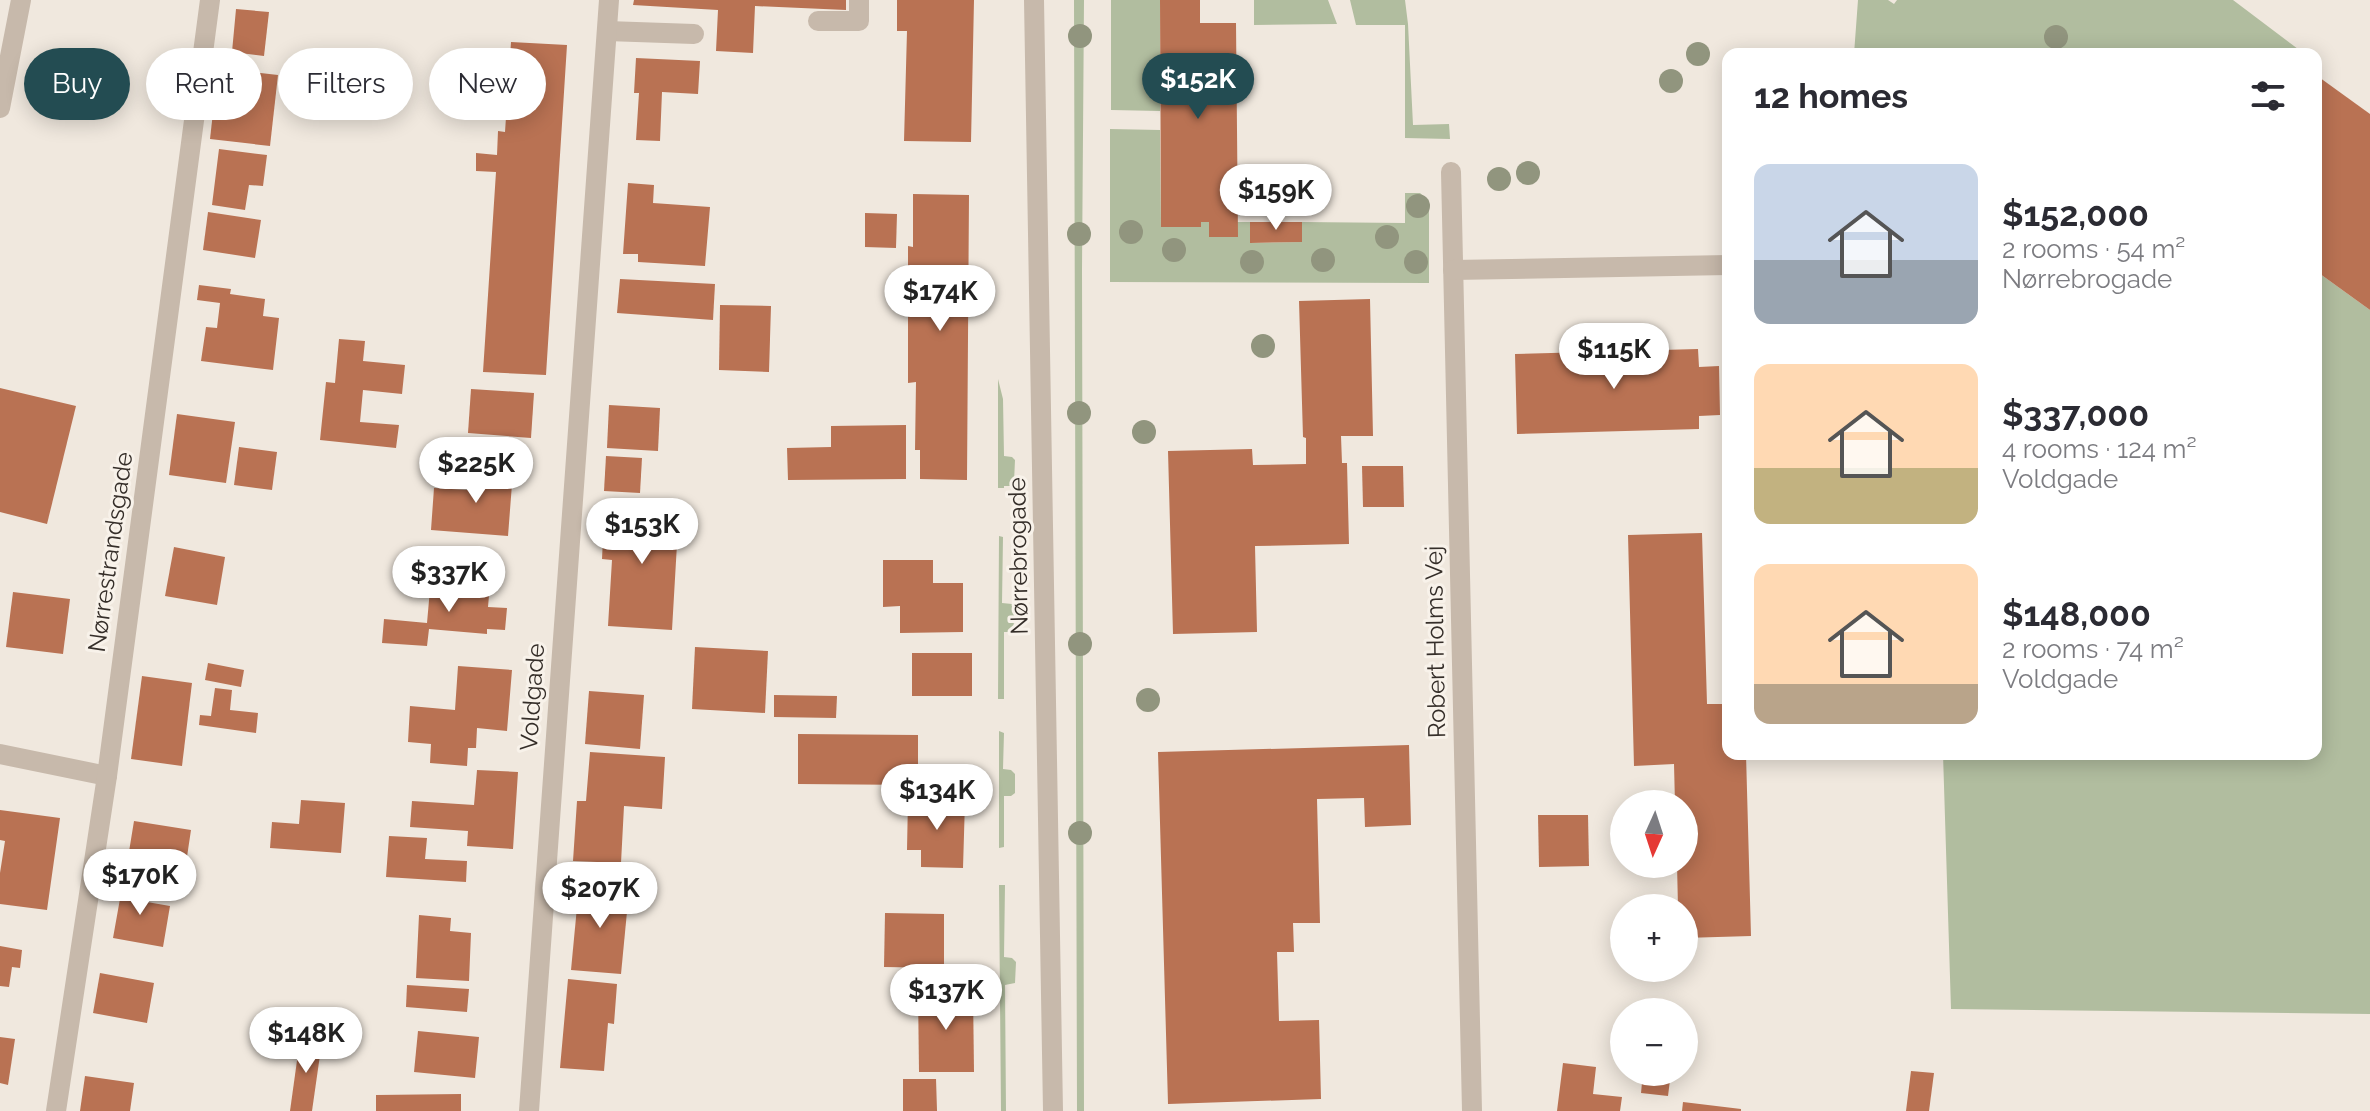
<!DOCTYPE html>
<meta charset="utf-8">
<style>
:root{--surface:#fff;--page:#f2f2f3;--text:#2b2b33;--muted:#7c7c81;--accent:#234c52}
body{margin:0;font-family:Raleway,sans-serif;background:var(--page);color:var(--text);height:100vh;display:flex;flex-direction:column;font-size:30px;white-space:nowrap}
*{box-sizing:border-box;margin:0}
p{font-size:26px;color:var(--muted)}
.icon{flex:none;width:44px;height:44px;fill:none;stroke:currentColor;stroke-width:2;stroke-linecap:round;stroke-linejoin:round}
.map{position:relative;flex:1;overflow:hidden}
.panel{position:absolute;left:1722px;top:48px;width:600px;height:712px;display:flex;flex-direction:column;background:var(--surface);border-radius:16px;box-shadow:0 4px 20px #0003}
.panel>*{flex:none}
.banner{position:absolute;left:24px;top:48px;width:760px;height:72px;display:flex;gap:16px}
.needle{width:52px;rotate:183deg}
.fabs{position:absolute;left:1610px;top:790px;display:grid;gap:16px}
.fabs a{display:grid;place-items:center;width:88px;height:88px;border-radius:50%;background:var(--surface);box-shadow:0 4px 20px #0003;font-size:40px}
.price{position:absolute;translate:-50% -68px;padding:0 18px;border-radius:28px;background:#fff;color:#222;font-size:26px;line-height:52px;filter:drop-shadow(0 2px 4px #0008)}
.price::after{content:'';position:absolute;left:50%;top:48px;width:24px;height:18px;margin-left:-12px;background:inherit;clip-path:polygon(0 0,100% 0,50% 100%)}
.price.current{background:var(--accent);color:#fff}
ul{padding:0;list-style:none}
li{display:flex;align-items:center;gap:24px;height:200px;padding:0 32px}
li span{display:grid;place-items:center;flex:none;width:224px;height:160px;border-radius:16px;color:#555}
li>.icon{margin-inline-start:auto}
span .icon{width:96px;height:96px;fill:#fffc;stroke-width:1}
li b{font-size:34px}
h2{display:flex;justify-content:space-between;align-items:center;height:96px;padding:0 32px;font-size:34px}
.pill{padding:0 28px;border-radius:36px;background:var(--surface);box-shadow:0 4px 20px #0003;font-size:28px;line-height:72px}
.pill.current{background:var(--accent);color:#fff}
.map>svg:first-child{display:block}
</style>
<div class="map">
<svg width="2370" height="1111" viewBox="0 0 2370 1111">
<rect width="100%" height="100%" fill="#f0e8de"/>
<g fill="#b1bd9f">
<path d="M1074,0h10l-2,270 2,841h-7z"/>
<path d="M1111,0h49v111l-49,-1z"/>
<path d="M1254,0h74l9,24 -83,1z"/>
<path d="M1350,0h55l3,24 5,101 36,-1 1,15 -45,-1v-113h-49z"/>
<path d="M1858,0h30l6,4 3,-4h336l65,49 3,5h-447z"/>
<path d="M1110,129l50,1 1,97h39l1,-5h8v15h28v-15h13v21l52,-1v-20l103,1v-30h15l9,8v82l-319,-1z"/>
<path d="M2316,271l54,39v704l-419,-5 -8,-255h373z"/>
<path d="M998,379l5,20 1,57 8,1 3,3 -1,22 -4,4h-6v2h-6z"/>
<path d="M999,536l4,1 -1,66 10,1c4,7 3,21 -1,28h-7v67h-6z"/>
<path d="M999,731l5,2 -1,36 8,1 4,4v19l-4,3h-7v51l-5,1z"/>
<path d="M999,885h6l-1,72 8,1 4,4 -1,21 -10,2 1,126h-5z"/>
</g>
<g fill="#b97253">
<path d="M634,0h212v10l-91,-4 -2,47 -37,-2 2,-41 -85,-5z"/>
<path d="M897,0h77l-3,142 -67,-1 3,-110h-10z"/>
<path d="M1160,0h40v23h36l2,214h-29v-15h-8v5h-40z"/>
<path d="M236,9l33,3 -5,44 -32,-4z"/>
<path d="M511,42l56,3 -21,330 -63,-3 13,-200 -20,-1v-18l21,2 1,-24 7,1z"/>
<path d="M636,58l64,3 -2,33 -36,-2 -2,49 -24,-1 3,-47h-5z"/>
<path d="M307,59l42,3 -2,37 -42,-2z"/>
<path d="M218,68l60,7 -8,71 -60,-7z"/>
<path d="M2316,75l54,39v196l-54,-39z"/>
<path d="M219,149l48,6 -4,31 -14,-1 -4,25 -33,-5z"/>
<path d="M628,183l26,2 -1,18 57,4 -5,59 -67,-4v-8h-15z"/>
<path d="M913,194l56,1 -2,285 -47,-1v-29h-5l1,-68 -8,1v-137l5,1z"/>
<path d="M208,212l53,8 -6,38 -52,-8z"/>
<path d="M865,213l32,1 -1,34 -31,-1z"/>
<path d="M1250,222h52v20l-52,1z"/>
<path d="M620,279l95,5 -2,36 -96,-7z"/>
<path d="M199,285l32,4 -1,5 35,5 -2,17 16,2 -6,52 -72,-9 5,-34 11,1 3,-25 -23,-3z"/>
<path d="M1370,299l3,137h-32l1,27h5l2,81 -94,2 2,86 -84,2 -5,-183 84,-2 1,16 53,-1v-26l-3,-1 -4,-136z"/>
<path d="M720,305l51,1 -2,66 -50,-2z"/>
<path d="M339,339l26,2 -2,20 42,4 -3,29 -39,-4 -3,32 39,3 -3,23 -76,-8 6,-58 9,1z"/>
<path d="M1698,349l1,18 20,-1 1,49 -21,1v13l-182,5 -2,-80z"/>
<path d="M0,388l76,18 -29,118 -47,-12z"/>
<path d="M471,389l63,4 -3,45 -63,-5z"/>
<path d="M609,405l51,3 -2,43 -51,-3z"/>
<path d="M177,414l58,8 -9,61 -57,-8z"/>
<path d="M906,425v54l-118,1 -1,-32 44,-1v-21z"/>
<path d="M239,447l38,5 -5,38 -38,-5z"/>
<path d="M606,456l36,2 -2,35 -36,-2z"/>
<path d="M1362,466h41l1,41h-41z"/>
<path d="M470,468l43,3 -5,65 -77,-6 3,-42 35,2z"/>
<path d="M614,502l54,3v8l12,1 -1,18 -13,-1v12l11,1 -5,86 -64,-4 4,-66 -10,-1 1,-21 9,1z"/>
<path d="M1702,533l5,171h21v50h18l5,182 -67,2v-30h-6l-1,-44h7v-60h-9l-1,-40 -40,2 -6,-231z"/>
<path d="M174,547l51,10 -8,48 -52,-9z"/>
<path d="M883,560h50v23h30v49l-63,1v-27l-17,1z"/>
<path d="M431,578l59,6 -2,23 19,1 -2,22 -18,-1v5l-58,-5 -2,17 -45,-3 2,-24 43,4z"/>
<path d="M13,592l57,7 -7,55 -57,-7z"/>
<path d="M695,647l73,4 -3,62 -73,-4z"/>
<rect x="912" y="653" width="60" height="43"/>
<path d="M208,663l36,7 -3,17 -36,-7z"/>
<path d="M458,666l54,4 -5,61 -30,-3 -1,20h-8l-1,18 -37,-3 1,-19 -23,-2 2,-36 45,4z"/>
<path d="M142,676l50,7 -10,83 -51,-7z"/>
<path d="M215,688l17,2 -2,20 28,3 -2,20 -57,-8 1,-10 11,1z"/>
<path d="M589,691l55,4 -4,54 -55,-5z"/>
<path d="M774,695l63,1 -1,22 -62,-1z"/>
<path d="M798,734l120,1v50l-120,-1z"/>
<path d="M1409,745l2,80 -46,2 -1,-29 -47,1 3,124h-27l1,29h-17l2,69 40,-1 2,79 -153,5 -10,-352z"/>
<path d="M590,752l75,5 -3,52 -38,-3 -3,57 -48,-2 4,-60h9z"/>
<path d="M477,770l41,2 -5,77 -46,-3 1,-15 -58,-4 2,-26 62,4z"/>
<path d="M908,799l57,2 -2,67 -42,-1v-17h-14z"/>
<path d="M301,800l44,3 -4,50 -71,-5 2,-26 27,2z"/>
<path d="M0,810l60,8 -13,92 -47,-6v-31l5,-32 -5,-1z"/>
<path d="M1538,815h50l1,51 -50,1z"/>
<path d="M134,821l57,9 -9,60 -27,-4 2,-12 -31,-4z"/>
<path d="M389,836l38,2 -2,21 42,2 -1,21 -80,-5z"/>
<path d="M123,882l27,5 -3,15 23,4 -7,41 -50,-9z"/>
<path d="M579,886l50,5 -8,83 -50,-4z"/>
<path d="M885,913l59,1v54l-60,-1z"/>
<path d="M419,915l32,3 -1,13 21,2 -2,48 -53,-3z"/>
<path d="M0,946l22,4 -2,18 -8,-1 -3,20 -9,-1z"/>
<path d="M100,973l54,10 -7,40 -54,-10z"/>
<path d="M568,979l49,5 -3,40 -6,-1 -4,48 -44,-3z"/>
<path d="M407,985l62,4 -2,23 -61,-5z"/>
<path d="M918,991l55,1 1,80h-55z"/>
<path d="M418,1031l61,6 -4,41 -61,-6z"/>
<path d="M0,1037l15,2 -7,46 -8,-2z"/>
<path d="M300,1039l22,2 -10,70h-22z"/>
<path d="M1563,1063l33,4 -3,27 29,3 -2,14h-63z"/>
<path d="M1911,1071l23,2 -5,38h-23z"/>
<path d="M1643,1072h28l-3,24 -27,-3z"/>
<path d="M85,1076l49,7 -4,28h-50z"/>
<path d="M903,1079h33l1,32h-34z"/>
<path d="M461,1094v17h-85v-16z"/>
<path d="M1683,1102l58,7v2h-59z"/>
</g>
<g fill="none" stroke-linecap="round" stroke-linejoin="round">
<g stroke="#c7b9ab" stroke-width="20">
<path d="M1034,0l19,1111"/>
<path d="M818,21h41v-21"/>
<path d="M607,31l87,3"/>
<path d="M0,108l21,-108"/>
<path d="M1451,172l21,939"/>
<path d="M1453,270l275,-5"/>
<path d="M0,754l107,22"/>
<path d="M56,1111l51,-335 103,-776"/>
<path d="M529,1111l80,-1111"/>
</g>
</g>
<g fill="#91957e">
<circle cx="1080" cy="36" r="12"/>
<circle cx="2056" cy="37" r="12"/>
<circle cx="1698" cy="54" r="12"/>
<circle cx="1671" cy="81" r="12"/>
<circle cx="1528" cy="173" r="12"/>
<circle cx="1499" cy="179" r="12"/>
<circle cx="1418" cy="206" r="12"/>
<circle cx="1131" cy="232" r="12"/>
<circle cx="1079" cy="234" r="12"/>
<circle cx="1387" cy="237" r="12"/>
<circle cx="1174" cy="250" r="12"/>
<circle cx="1323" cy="260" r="12"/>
<circle cx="1252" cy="262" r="12"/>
<circle cx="1416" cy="262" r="12"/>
<circle cx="1263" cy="346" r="12"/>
<circle cx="1079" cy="413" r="12"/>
<circle cx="1144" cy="432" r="12"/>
<circle cx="1080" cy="644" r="12"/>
<circle cx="1148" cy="700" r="12"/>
<circle cx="1080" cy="833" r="12"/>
</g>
<g text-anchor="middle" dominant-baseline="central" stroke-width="6" stroke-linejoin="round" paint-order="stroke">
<g font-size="24" fill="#352e29" stroke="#f8f2ea">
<text transform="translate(110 552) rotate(-82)">Nørrestrandsgade</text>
<text transform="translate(1018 556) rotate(-91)">Nørrebrogade</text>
<text transform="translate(1435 642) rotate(-91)">Robert Holms Vej</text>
<text transform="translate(532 697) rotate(-86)">Voldgade</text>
</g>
</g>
</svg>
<div class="fabs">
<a><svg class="needle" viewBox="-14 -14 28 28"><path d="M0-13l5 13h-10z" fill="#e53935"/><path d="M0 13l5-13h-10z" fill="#7c7c81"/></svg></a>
<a>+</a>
<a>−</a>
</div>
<b class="price current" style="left:1198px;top:121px">$152K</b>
<b class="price" style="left:1276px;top:232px">$159K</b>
<b class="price" style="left:940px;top:333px">$174K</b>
<b class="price" style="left:1614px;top:391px">$115K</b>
<b class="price" style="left:476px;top:505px">$225K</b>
<b class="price" style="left:642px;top:566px">$153K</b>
<b class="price" style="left:449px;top:614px">$337K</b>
<b class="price" style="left:937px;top:832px">$134K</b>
<b class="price" style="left:140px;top:917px">$170K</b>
<b class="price" style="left:600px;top:930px">$207K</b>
<b class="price" style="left:946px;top:1032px">$137K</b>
<b class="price" style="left:306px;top:1075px">$148K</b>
<div class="banner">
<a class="pill current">Buy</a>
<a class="pill">Rent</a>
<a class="pill">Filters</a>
<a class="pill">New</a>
</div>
<section class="panel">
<h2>12 homes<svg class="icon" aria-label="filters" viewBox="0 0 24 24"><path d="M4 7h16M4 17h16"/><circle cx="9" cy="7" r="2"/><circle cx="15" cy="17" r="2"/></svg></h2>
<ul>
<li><span style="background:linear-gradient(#c9d6e8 60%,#9aa5b1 0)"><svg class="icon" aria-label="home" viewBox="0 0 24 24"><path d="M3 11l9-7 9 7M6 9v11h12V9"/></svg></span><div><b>$152,000</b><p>2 rooms · 54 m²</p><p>Nørrebrogade</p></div></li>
<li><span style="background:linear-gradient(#ffd9b3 65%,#c2b280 0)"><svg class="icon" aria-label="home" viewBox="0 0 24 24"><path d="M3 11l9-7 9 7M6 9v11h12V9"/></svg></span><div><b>$337,000</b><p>4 rooms · 124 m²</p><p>Voldgade</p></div></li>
<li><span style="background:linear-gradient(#ffd9b3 75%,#b9a48a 0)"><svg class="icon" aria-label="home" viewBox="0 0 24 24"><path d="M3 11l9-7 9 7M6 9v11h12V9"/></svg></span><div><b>$148,000</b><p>2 rooms · 74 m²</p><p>Voldgade</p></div></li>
</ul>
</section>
</div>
